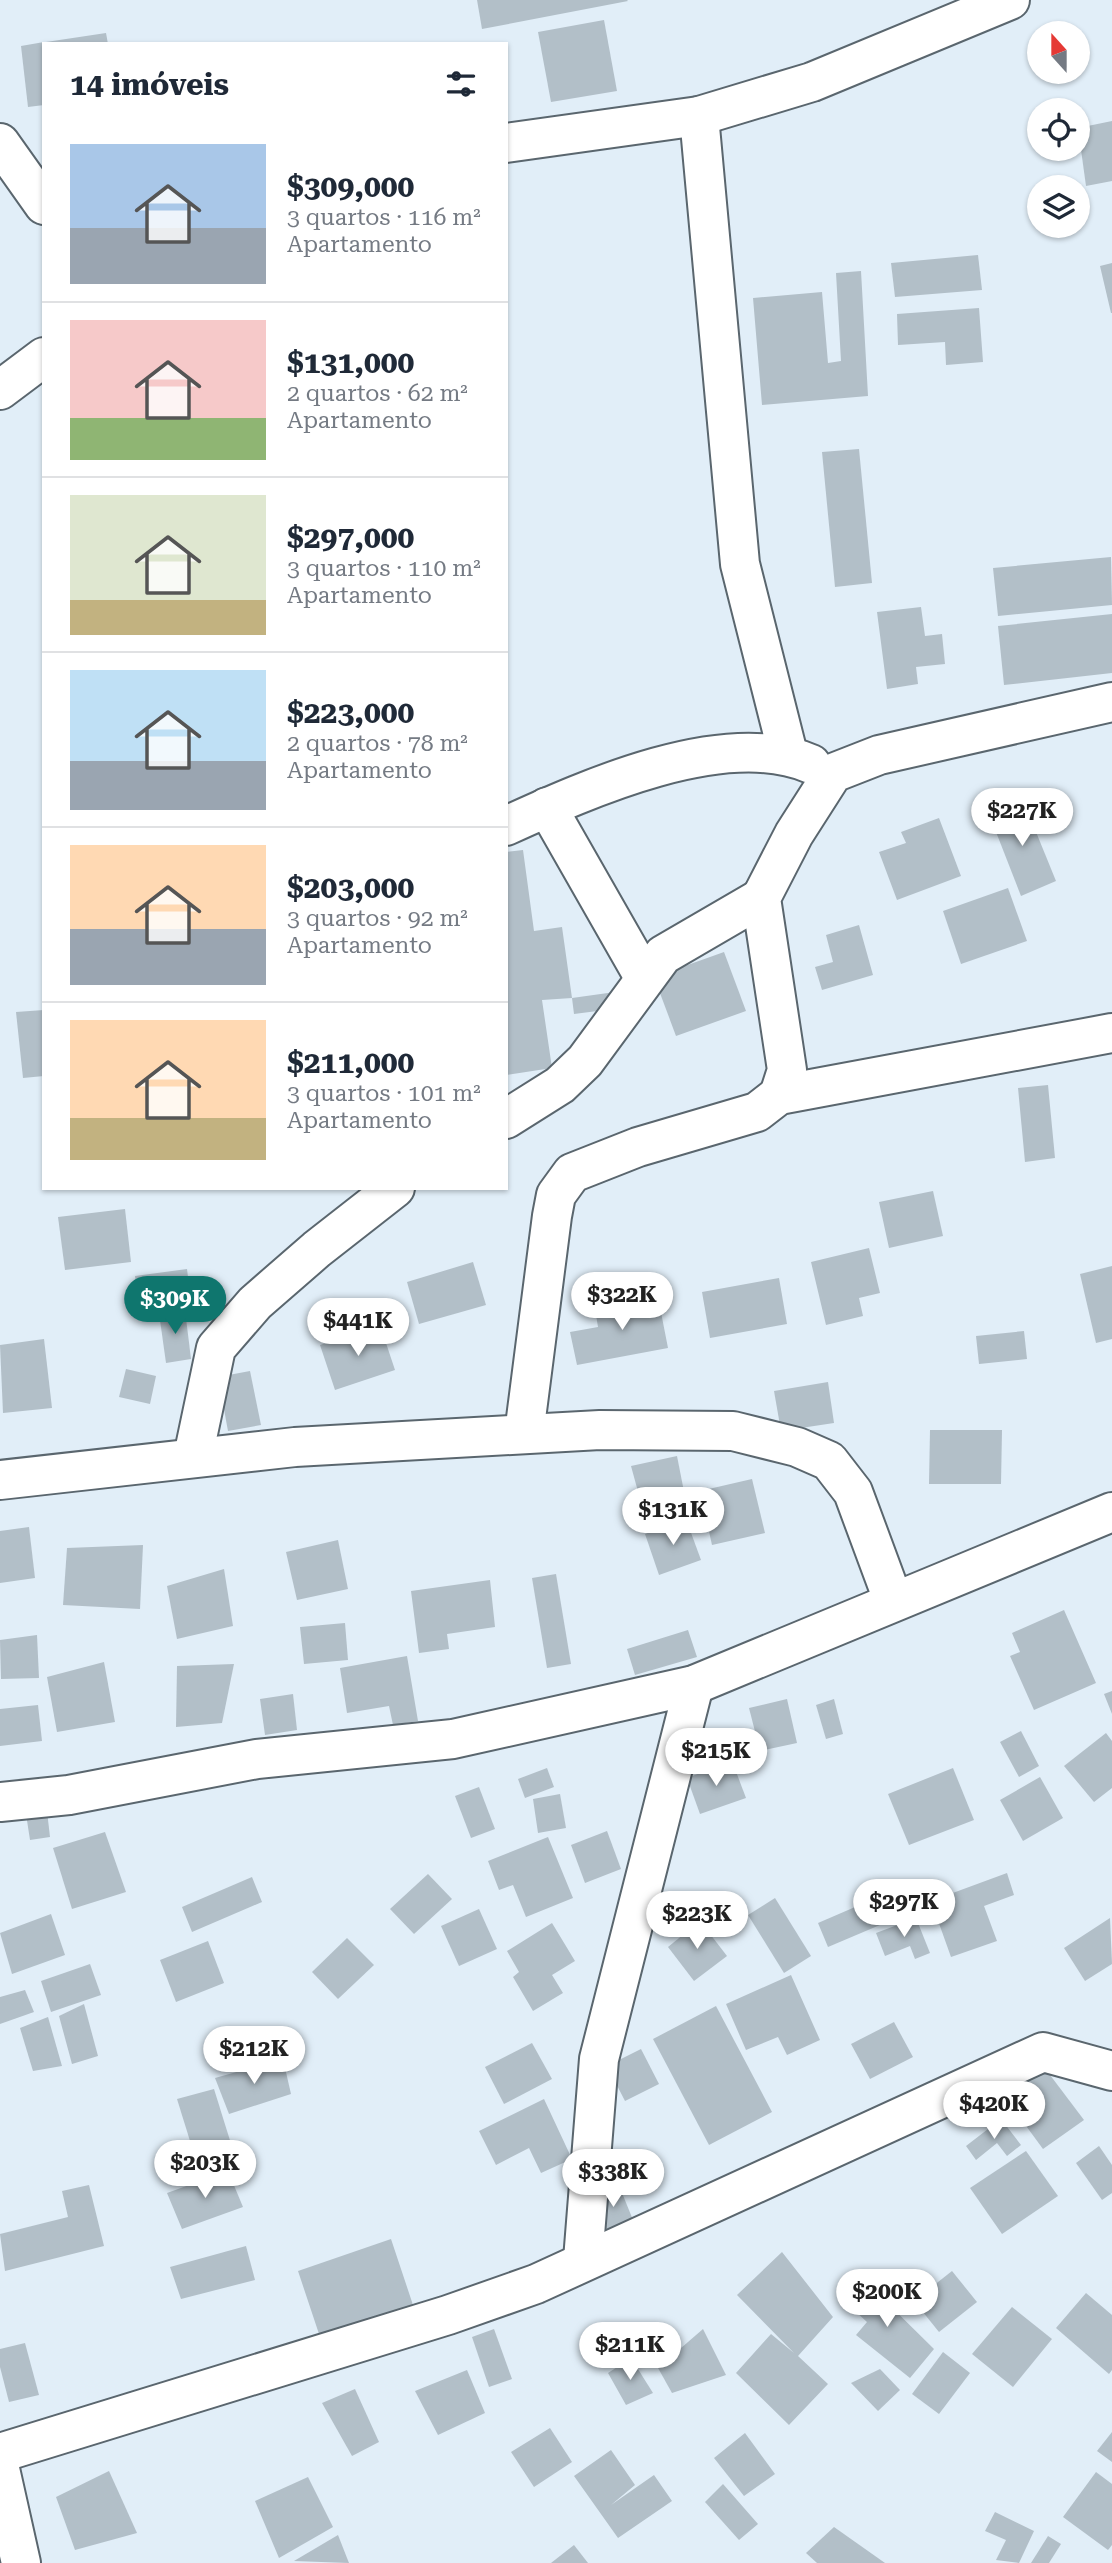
<!DOCTYPE html>
<html lang="pt">
<meta charset="utf-8">
<style>
:root{--surface:#fff;--page:#f2f2f3;--text:#1f2937;--muted:#747a83;--line:#e0e1e3;--accent:#0f766e}
body{margin:0;font-family:"Roboto Serif",serif;background:var(--page);color:var(--text);height:100vh;display:flex;flex-direction:column;font-size:26px;white-space:nowrap}
*{box-sizing:border-box;margin:0}
p{font-size:23px;color:var(--muted)}
.icon{flex:none;width:38px;height:38px;fill:none;stroke:currentColor;stroke-width:2;stroke-linecap:round;stroke-linejoin:round}
.map{position:relative;flex:1;overflow:hidden}
.side{position:absolute;left:42px;top:42px;width:466px;height:1148px;display:flex;flex-direction:column;background:var(--surface);border-radius:0px;box-shadow:0 2px 5px #0004}
.side>*{flex:none}
.needle{width:46px;rotate:339deg}
.tools{position:absolute;left:1027px;top:21px;display:grid;gap:14px}
.tools a{display:grid;place-items:center;width:63px;height:63px;border-radius:50%;background:var(--surface);box-shadow:0 2px 5px #0004;font-size:35px}
.price{position:absolute;translate:-50% -60px;padding:0 16px;border-radius:24px;background:#fff;color:#222;font-size:23px;line-height:46px;filter:drop-shadow(0 2px 4px #0008)}
.price::after{content:'';position:absolute;left:50%;top:42px;width:21px;height:16px;margin-left:-10px;background:inherit;clip-path:polygon(0 0,100% 0,50% 100%)}
.price.on{background:var(--accent);color:#fff}
ul{padding:0;list-style:none}
li{display:flex;align-items:center;gap:21px;height:175px;padding:0 28px}
li+li{border-top:2px solid var(--line)}
li span{display:grid;place-items:center;flex:none;width:196px;height:140px;border-radius:0px;color:#555}
li>.icon{margin-inline-start:auto}
span .icon{width:84px;height:84px;fill:#fffc;stroke-width:1}
li b{font-size:30px}
h2{display:flex;justify-content:space-between;align-items:center;height:84px;padding:0 28px;font-size:30px}
.map>svg:first-child{display:block}
</style>
<div class="map">
<svg width="1112" height="2563" viewBox="0 0 1112 2563">
<rect width="100%" height="100%" fill="#e1eef8"/>
<g fill="#b2bfc8">
<path d="M477,0h150l1,1 -146,28z"/>
<path d="M604,20l13,71 -66,11 -13,-70z"/>
<path d="M106,33l2,11h-62v-2z"/>
<path d="M44,42v63l-16,2 -7,-61z"/>
<path d="M1112,121v60l-26,5 -8,-58z"/>
<path d="M978,255l4,35 -87,7 -4,-34z"/>
<path d="M1112,263v50h-1l-11,-47z"/>
<path d="M861,271l7,125 -106,9 -9,-107 69,-6 6,71 13,-2 -5,-88z"/>
<path d="M979,308l4,54 -37,3 -1,-23 -47,3 -1,-31z"/>
<path d="M859,449l13,134 -37,4 -13,-135z"/>
<path d="M1111,557l1,48 -114,11 -5,-48z"/>
<path d="M921,607l4,29 17,-2 3,30 -29,3 2,17 -31,5 -10,-77z"/>
<path d="M1112,614v59l-108,12 -6,-59z"/>
<path d="M1023,800l33,81 -35,15 -32,-82z"/>
<path d="M939,818l22,58 -64,24 -18,-48 27,-9 -5,-11z"/>
<path d="M523,850l11,81 28,-4 10,71 -30,2 10,68 -46,7v-223z"/>
<path d="M1008,888l19,53 -66,23 -18,-53z"/>
<path d="M859,925l14,50 -51,15 -7,-23 18,-5 -7,-27z"/>
<path d="M724,952l22,59 -70,25 -22,-59z"/>
<path d="M615,992l-2,17 -39,5 -2,-16z"/>
<path d="M44,1010v66l-21,2 -7,-66z"/>
<path d="M1048,1085l7,73 -30,4 -7,-74z"/>
<path d="M933,1191l10,45 -54,12 -10,-46z"/>
<path d="M125,1209l6,53 -66,8 -7,-53z"/>
<path d="M869,1248l11,45 -21,5 4,18 -37,9 -15,-63z"/>
<path d="M473,1262l13,43 -67,19 -12,-42z"/>
<path d="M1112,1266v73l-16,4 -16,-69z"/>
<path d="M187,1269l4,31 -52,6 -4,-30z"/>
<path d="M779,1278l8,46 -77,14 -8,-46z"/>
<path d="M658,1297l10,51 -91,17 -7,-33 28,-5 -3,-18z"/>
<path d="M185,1310l6,49 -25,4 -7,-50z"/>
<path d="M380,1325l15,45 -60,20 -15,-45z"/>
<path d="M1024,1331l3,28 -48,5 -3,-28z"/>
<path d="M44,1339l8,69 -49,5 -3,-68z"/>
<path d="M126,1369l30,7 -6,28 -31,-7z"/>
<path d="M250,1371l11,54 -33,6 -10,-54z"/>
<path d="M828,1382l6,41 -53,8 -7,-40z"/>
<path d="M930,1430h72l-1,54h-72z"/>
<path d="M677,1456l11,56 -42,9 -15,-55z"/>
<path d="M752,1479l13,54 -53,12 -12,-54z"/>
<path d="M686,1519l15,41 -42,15 -14,-41z"/>
<path d="M29,1527l6,51 -35,5v-52z"/>
<path d="M338,1540l10,49 -51,11 -11,-48z"/>
<path d="M143,1545l-3,64 -77,-4 4,-57z"/>
<path d="M224,1569l9,57 -56,13 -10,-53z"/>
<path d="M556,1574l15,90 -24,4 -15,-90z"/>
<path d="M490,1580l5,47 -48,7 2,15 -30,4 -8,-62z"/>
<path d="M1064,1610l32,73 -62,27 -24,-54 10,-4 -8,-19z"/>
<path d="M345,1623l3,37 -44,4 -4,-37z"/>
<path d="M688,1630l9,27 -62,18 -8,-26z"/>
<path d="M37,1635l2,43 -38,1 -1,-39z"/>
<path d="M407,1656l11,65 -25,4 -4,-19 -42,7 -7,-45z"/>
<path d="M104,1662l11,60 -58,10 -10,-55z"/>
<path d="M234,1664l-12,59 -46,4 1,-61z"/>
<path d="M1112,1691v23l-8,-20z"/>
<path d="M293,1694l4,36 -32,5 -5,-36z"/>
<path d="M787,1699l10,44 -37,8 -11,-43z"/>
<path d="M834,1699l9,35 -17,5 -10,-34z"/>
<path d="M38,1705l4,36 -42,5v-37z"/>
<path d="M1021,1731l18,35 -20,11 -19,-35z"/>
<path d="M1106,1733l6,8v47l-18,14 -30,-36z"/>
<path d="M732,1761l14,37 -46,16 -13,-36z"/>
<path d="M547,1768l7,19 -29,11 -7,-19z"/>
<path d="M953,1768l21,52 -65,25 -21,-51z"/>
<path d="M1040,1777l23,41 -40,23 -23,-41z"/>
<path d="M479,1787l16,42 -24,9 -16,-42z"/>
<path d="M560,1794l6,34 -28,5 -5,-34z"/>
<path d="M47,1811l3,26 -20,3 -4,-26z"/>
<path d="M607,1831l14,38 -36,14 -14,-38z"/>
<path d="M105,1832l21,60 -54,17 -19,-61z"/>
<path d="M548,1837l25,61 -47,19 -13,-32 -14,5 -11,-29z"/>
<path d="M1007,1873l7,22 -30,11 13,35 -46,16 -20,-56z"/>
<path d="M428,1874l24,25 -38,35 -24,-25z"/>
<path d="M252,1877l10,25 -70,30 -10,-25z"/>
<path d="M775,1898l36,58 -27,17 -36,-58z"/>
<path d="M876,1898l11,24 -59,25 -10,-24z"/>
<path d="M479,1909l18,40 -38,17 -18,-40z"/>
<path d="M51,1914l14,41 -53,19 -12,-41z"/>
<path d="M916,1918l14,35 -15,6 -5,-13 -25,10 -9,-23z"/>
<path d="M1110,1918l2,46 -27,17 -21,-33z"/>
<path d="M700,1921l27,35 -33,25 -26,-34z"/>
<path d="M552,1923l23,38 -23,14 11,18 -30,18 -20,-34 6,-5 -12,-21z"/>
<path d="M347,1938l27,27 -36,34 -26,-27z"/>
<path d="M208,1941l16,42 -48,19 -16,-42z"/>
<path d="M90,1964l11,31 -50,17 -10,-31z"/>
<path d="M791,1975l29,65 -33,15 -9,-18 -32,13 -20,-46z"/>
<path d="M25,1990l9,22 -34,12v-27z"/>
<path d="M84,2004l14,52 -26,8 -13,-48z"/>
<path d="M716,2006l56,106 -63,33 -56,-106z"/>
<path d="M48,2017l14,49 -29,5 -13,-43z"/>
<path d="M894,2022l19,35 -43,22 -19,-35z"/>
<path d="M532,2043l20,36 -48,25 -19,-37z"/>
<path d="M641,2049l18,35 -34,17 -18,-35z"/>
<path d="M283,2059l8,35 -62,20 -14,-36z"/>
<path d="M1044,2067l40,53 -41,29 -39,-53z"/>
<path d="M214,2089l23,74 -38,7 -22,-71z"/>
<path d="M544,2099l28,60 -31,14 -12,-25 -33,17 -17,-34z"/>
<path d="M1001,2119l20,26 -14,11 -10,-13 -21,17 -10,-14z"/>
<path d="M1099,2146l13,19v28l-10,7 -26,-37z"/>
<path d="M1026,2151l32,45 -56,38 -32,-46z"/>
<path d="M228,2171l15,36 -61,22 -15,-36z"/>
<path d="M89,2185l15,61 -99,25 -5,-37 68,-17 -6,-26z"/>
<path d="M620,2188l13,32 -26,11 -14,-33z"/>
<path d="M391,2239l23,69 -93,32 -23,-69z"/>
<path d="M246,2246l9,34 -74,19 -11,-32z"/>
<path d="M782,2252l51,65 -35,39 30,28 -39,41 -53,-52 35,-39 23,19 -57,-58z"/>
<path d="M952,2271l25,31 -38,30 -25,-31z"/>
<path d="M859,2275l75,74 -24,29 -54,-43 11,-13 -24,-22z"/>
<path d="M1086,2293l26,22v55l-3,4 -53,-46z"/>
<path d="M1012,2307l40,32 -39,48 -41,-33z"/>
<path d="M494,2329l18,50 -23,8 -17,-50z"/>
<path d="M703,2329l23,46 -54,18 -14,-25z"/>
<path d="M25,2343l14,52 -30,7 -9,-35v-18z"/>
<path d="M943,2352l27,21 -31,41 -27,-20z"/>
<path d="M631,2358l22,35 -27,12 -18,-32z"/>
<path d="M880,2369l20,21 -22,21 -27,-28z"/>
<path d="M467,2370l18,43 -47,22 -23,-44z"/>
<path d="M355,2389l24,53 -27,14 -30,-53z"/>
<path d="M550,2428l22,34 -38,25 -23,-35z"/>
<path d="M1112,2432v30l-15,-11z"/>
<path d="M745,2433l30,41 -31,22 -30,-38z"/>
<path d="M611,2450l24,35 -24,20 43,-30 18,26 -54,37 -44,-62z"/>
<path d="M109,2471l28,62 -62,17 -19,-53z"/>
<path d="M1096,2472l16,12v61l-4,5 -45,-33z"/>
<path d="M308,2477l25,50 -54,31 -24,-57z"/>
<path d="M723,2484l35,40 -19,16 -34,-38z"/>
<path d="M995,2512l39,19 -15,32 -23,-3 10,-20 -21,-9z"/>
<path d="M834,2527l51,36h-68l-11,-10z"/>
<path d="M338,2535l11,28 -55,-2z"/>
<path d="M1048,2536l13,8 -12,19h-18z"/>
<path d="M574,2545l14,18h-37z"/>
</g>
<g fill="none" stroke-linecap="round" stroke-linejoin="round">
<defs>
<g id="street">
<path d="M699,116l41,448 48,190"/>
<path d="M0,143l44,62"/>
<path d="M506,143l193,-27 113,-34 198,-82"/>
<path d="M0,390l44,-33"/>
<path d="M547,807l97,170"/>
<path d="M506,826c81,-37 218,-99 305,-62"/>
<path d="M779,1095l8,-25 -26,-172 33,-64 39,-61 46,-18 233,-53"/>
<path d="M506,1119l54,-34 25,-24 78,-106 98,-57"/>
<path d="M524,1434l28,-218 4,-21 16,-22 66,-26 119,-35 22,-17 333,-62"/>
<path d="M193,1457l23,-109 39,-45 62,-54 78,-61"/>
<path d="M0,1480l295,-33 305,-17 133,1 64,16 32,14 24,31 40,108"/>
<path d="M0,1802l69,-7 188,-36 196,-20 241,-54 418,-173"/>
<path d="M583,2260l16,-201 95,-374"/>
<path d="M0,2453l448,-138 88,-31 507,-232 69,19"/>
<path d="M0,2469l21,94"/>
</g>
</defs>
<use href="#street" stroke="#5a666e" stroke-width="42"/>
<use href="#street" stroke="#fff" stroke-width="38"/>
</g>
</svg>
<div class="tools">
<a><svg class="needle" viewBox="-14 -14 28 28"><path d="M0-13l5 13h-10z" fill="#e53935"/><path d="M0 13l5-13h-10z" fill="#747a83"/></svg></a>
<a><svg class="icon" aria-label="locate" viewBox="0 0 24 24"><circle cx="12" cy="12" r="6"/><path d="M12 2v4M12 18v4M2 12h4M18 12h4"/></svg></a>
<a><svg class="icon" aria-label="layers" viewBox="0 0 24 24"><path d="M12 4l9 5-9 5-9-5zM3 14l9 5 9-5"/></svg></a>
</div>
<b class="price" style="left:1022px;top:848px">$227K</b>
<b class="price" style="left:622px;top:1332px">$322K</b>
<b class="price on" style="left:175px;top:1336px">$309K</b>
<b class="price" style="left:358px;top:1358px">$441K</b>
<b class="price" style="left:673px;top:1547px">$131K</b>
<b class="price" style="left:716px;top:1788px">$215K</b>
<b class="price" style="left:904px;top:1939px">$297K</b>
<b class="price" style="left:697px;top:1951px">$223K</b>
<b class="price" style="left:254px;top:2086px">$212K</b>
<b class="price" style="left:994px;top:2141px">$420K</b>
<b class="price" style="left:205px;top:2200px">$203K</b>
<b class="price" style="left:613px;top:2209px">$338K</b>
<b class="price" style="left:887px;top:2329px">$200K</b>
<b class="price" style="left:630px;top:2382px">$211K</b>
<section class="side">
<h2>14 imóveis<svg class="icon" aria-label="filters" viewBox="0 0 24 24"><path d="M4 7h16M4 17h16"/><circle cx="9" cy="7" r="2"/><circle cx="15" cy="17" r="2"/></svg></h2>
<ul>
<li><span style="background:linear-gradient(#a9c7e8 60%,#9aa5b1 0)"><svg class="icon" aria-label="home" viewBox="0 0 24 24"><path d="M3 11l9-7 9 7M6 9v11h12V9"/></svg></span><div><b>$309,000</b><p>3 quartos · 116 m²</p><p>Apartamento</p></div></li>
<li><span style="background:linear-gradient(#f6c9c9 70%,#8fb573 0)"><svg class="icon" aria-label="home" viewBox="0 0 24 24"><path d="M3 11l9-7 9 7M6 9v11h12V9"/></svg></span><div><b>$131,000</b><p>2 quartos · 62 m²</p><p>Apartamento</p></div></li>
<li><span style="background:linear-gradient(#dfe7d0 75%,#c2b280 0)"><svg class="icon" aria-label="home" viewBox="0 0 24 24"><path d="M3 11l9-7 9 7M6 9v11h12V9"/></svg></span><div><b>$297,000</b><p>3 quartos · 110 m²</p><p>Apartamento</p></div></li>
<li><span style="background:linear-gradient(#bfe0f5 65%,#9aa5b1 0)"><svg class="icon" aria-label="home" viewBox="0 0 24 24"><path d="M3 11l9-7 9 7M6 9v11h12V9"/></svg></span><div><b>$223,000</b><p>2 quartos · 78 m²</p><p>Apartamento</p></div></li>
<li><span style="background:linear-gradient(#ffd9b3 60%,#9aa5b1 0)"><svg class="icon" aria-label="home" viewBox="0 0 24 24"><path d="M3 11l9-7 9 7M6 9v11h12V9"/></svg></span><div><b>$203,000</b><p>3 quartos · 92 m²</p><p>Apartamento</p></div></li>
<li><span style="background:linear-gradient(#ffd9b3 70%,#c2b280 0)"><svg class="icon" aria-label="home" viewBox="0 0 24 24"><path d="M3 11l9-7 9 7M6 9v11h12V9"/></svg></span><div><b>$211,000</b><p>3 quartos · 101 m²</p><p>Apartamento</p></div></li>
</ul>
</section>
</div>
